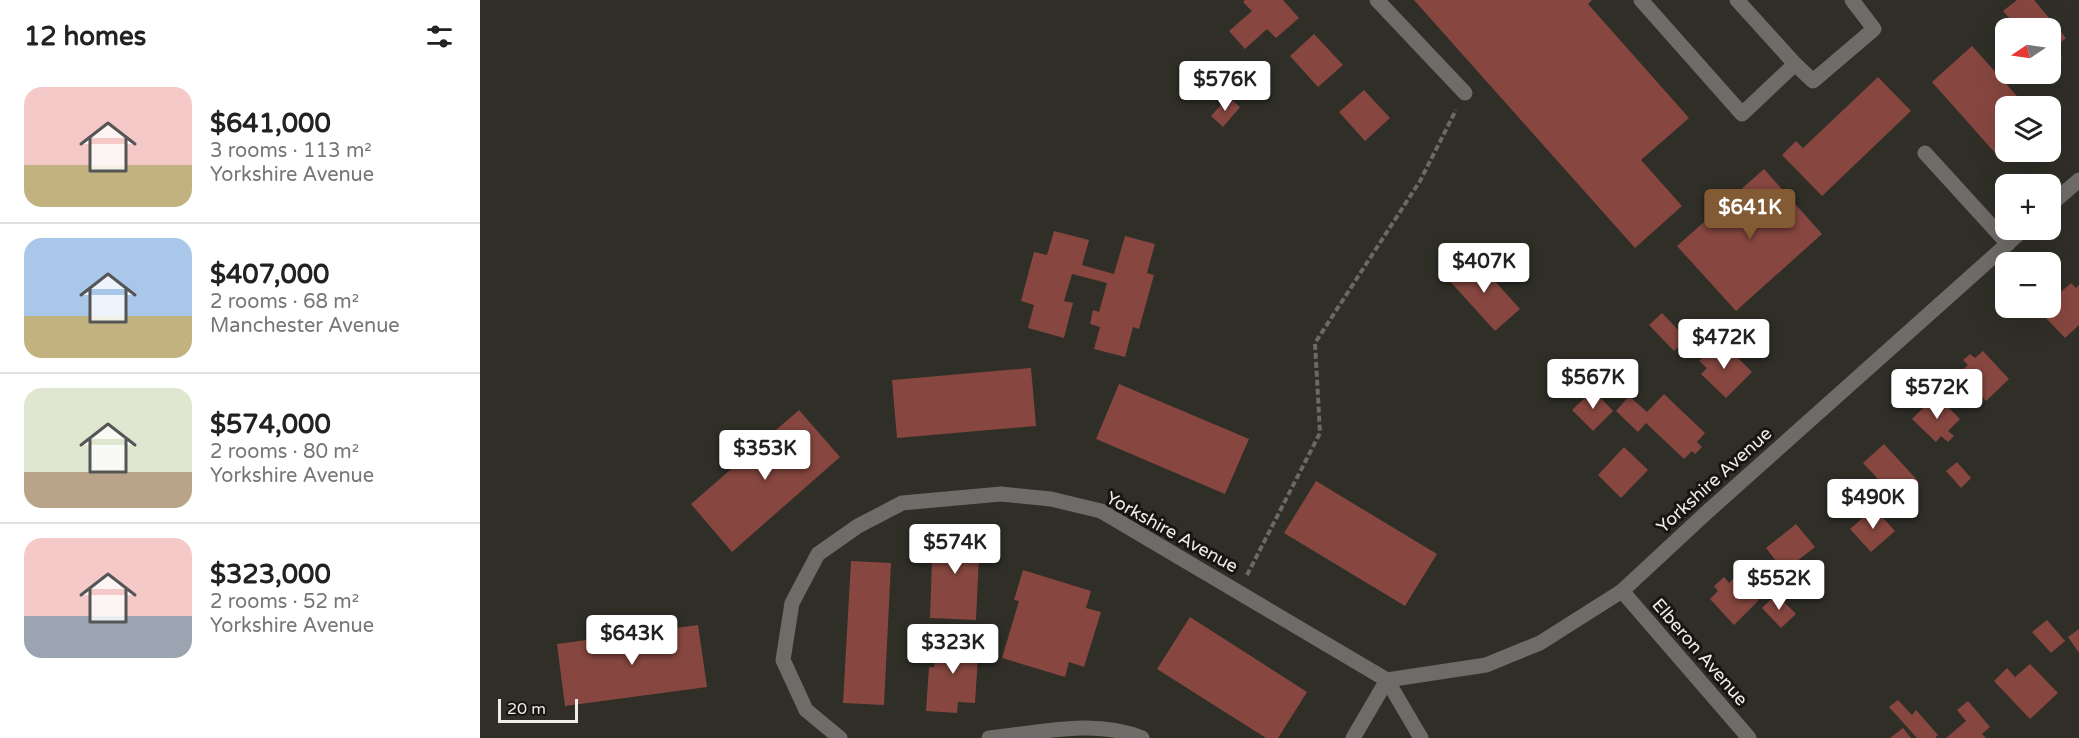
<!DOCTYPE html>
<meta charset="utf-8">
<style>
:root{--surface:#fff;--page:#f2f2f2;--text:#222;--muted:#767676;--line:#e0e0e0;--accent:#825b34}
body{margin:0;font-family:"Varela Round",sans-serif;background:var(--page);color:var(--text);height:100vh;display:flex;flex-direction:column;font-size:22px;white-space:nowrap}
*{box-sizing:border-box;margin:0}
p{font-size:20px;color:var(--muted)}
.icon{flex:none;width:33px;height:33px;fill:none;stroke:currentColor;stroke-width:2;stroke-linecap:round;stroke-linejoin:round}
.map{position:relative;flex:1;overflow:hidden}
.drawer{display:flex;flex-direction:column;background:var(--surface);width:480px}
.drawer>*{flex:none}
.needle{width:39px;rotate:257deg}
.fabs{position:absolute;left:1515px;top:18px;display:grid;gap:12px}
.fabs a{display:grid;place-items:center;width:66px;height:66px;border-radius:12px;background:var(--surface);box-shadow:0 6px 24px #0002;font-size:30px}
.scale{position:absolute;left:18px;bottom:15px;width:80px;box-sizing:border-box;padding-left:6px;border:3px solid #eeede9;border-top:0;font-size:16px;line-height:21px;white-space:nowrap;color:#eeede9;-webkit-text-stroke:4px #171613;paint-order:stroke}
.price{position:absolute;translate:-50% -51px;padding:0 14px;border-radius:6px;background:#fff;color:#222;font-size:20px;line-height:39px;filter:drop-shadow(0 2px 3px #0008)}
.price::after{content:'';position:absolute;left:50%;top:36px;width:18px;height:14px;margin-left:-9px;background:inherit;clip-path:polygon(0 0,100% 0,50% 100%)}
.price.current{background:var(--accent);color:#fff}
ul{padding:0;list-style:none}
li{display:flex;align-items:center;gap:18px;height:150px;padding:0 24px}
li+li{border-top:2px solid var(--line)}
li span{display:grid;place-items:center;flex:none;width:168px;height:120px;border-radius:18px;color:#555}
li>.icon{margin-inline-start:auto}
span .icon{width:72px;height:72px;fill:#fffc;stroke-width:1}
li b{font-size:26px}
h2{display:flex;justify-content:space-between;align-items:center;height:72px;padding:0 24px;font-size:26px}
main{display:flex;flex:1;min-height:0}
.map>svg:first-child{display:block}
</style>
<main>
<section class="drawer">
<h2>12 homes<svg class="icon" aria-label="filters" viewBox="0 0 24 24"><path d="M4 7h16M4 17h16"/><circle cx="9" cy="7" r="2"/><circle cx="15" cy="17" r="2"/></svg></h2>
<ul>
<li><span style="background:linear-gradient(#f6c9c9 65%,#c2b280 0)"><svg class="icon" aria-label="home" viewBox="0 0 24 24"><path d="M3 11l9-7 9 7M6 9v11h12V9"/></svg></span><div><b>$641,000</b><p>3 rooms · 113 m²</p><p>Yorkshire Avenue</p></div></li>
<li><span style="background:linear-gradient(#a9c7e8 65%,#c2b280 0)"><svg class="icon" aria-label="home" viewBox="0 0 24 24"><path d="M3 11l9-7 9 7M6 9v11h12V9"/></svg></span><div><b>$407,000</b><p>2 rooms · 68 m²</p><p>Manchester Avenue</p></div></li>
<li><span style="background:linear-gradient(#dfe7d0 70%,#b9a48a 0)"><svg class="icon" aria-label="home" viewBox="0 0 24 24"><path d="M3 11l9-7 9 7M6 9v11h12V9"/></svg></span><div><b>$574,000</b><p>2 rooms · 80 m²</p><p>Yorkshire Avenue</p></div></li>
<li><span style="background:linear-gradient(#f6c9c9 65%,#9aa5b1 0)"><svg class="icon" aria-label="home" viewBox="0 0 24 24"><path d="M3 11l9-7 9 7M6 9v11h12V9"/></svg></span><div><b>$323,000</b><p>2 rooms · 52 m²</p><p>Yorkshire Avenue</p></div></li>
</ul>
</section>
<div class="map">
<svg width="1599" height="738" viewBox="0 0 1599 738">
<rect width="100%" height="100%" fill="#2f2e27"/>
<g fill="#874740">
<path d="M765,0h38l16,18 -23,20 -9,-9 -22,20 -16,-18 23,-20 -9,-9z"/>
<path d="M934,0h178l-4,4 101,114 -48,42 41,46 -47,42z"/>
<path d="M1537,0h17l32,38 -12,10 8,9 -12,10v-39h-32l-15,-17z"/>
<path d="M834,34l29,31 -25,22 -28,-31z"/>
<path d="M1492,46l54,60h-20v46h11l-13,11 -72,-81z"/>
<path d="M1398,77l33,34 -89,85 -40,-41 14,-14 7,7z"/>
<path d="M884,90l26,28 -25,23 -26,-29z"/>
<path d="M748,97l12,10 -17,20 -12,-11z"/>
<path d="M1284,169l58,65 -86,77 -59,-65z"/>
<path d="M574,231l35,9 -7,25 32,9 11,-38 30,8 -8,29 7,2 -15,54 -6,-2 -8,30 -31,-8 6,-22 -10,-3 3,-14 6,2 8,-29 -35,-9 -8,27 9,2 -9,35 -36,-10 6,-23 -13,-4 13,-49 13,3z"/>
<path d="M992,256l48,53 -25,22 -48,-53z"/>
<path d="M1591,283l5,5 3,-3v40l-14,13 -22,-23 14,-12 -4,-4z"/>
<path d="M1182,313l25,26 -13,12 -25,-26z"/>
<path d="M1236,345l8,8 4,-5 24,24 -26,26 -25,-24 6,-6 -8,-7z"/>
<path d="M1503,351l26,28 -23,22 -27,-28 9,-8 -5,-5 7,-6 5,4z"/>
<path d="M551,368l5,58 -139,12 -5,-58z"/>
<path d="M639,384l130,55 -24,55 -129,-55z"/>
<path d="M1113,390l20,21 -20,20 -21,-21z"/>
<path d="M1184,394l41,39 -8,9 5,5 -7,7 -3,-3 -8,8 -38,-36 -8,9 -22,-21 13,-15 18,16z"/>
<path d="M1456,395l24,24 -12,12 6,5 -6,6 -7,-6 -5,6 -24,-23z"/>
<path d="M319,410l41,47 -108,95 -41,-48z"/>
<path d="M1404,444l35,38 -10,9 -6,-6 -11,9 -29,-31z"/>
<path d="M1144,447l24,23 -27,28 -23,-23z"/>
<path d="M1477,462l14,16 -10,10 -15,-17z"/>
<path d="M836,481l121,73 -32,52 -121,-73z"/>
<path d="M1394,508l21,23 -24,21 -21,-23z"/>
<path d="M1316,524l19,23 -31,24 -18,-23z"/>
<path d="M453,531l47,2 -4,87 -46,-2z"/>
<path d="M371,561l40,2 -7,142 -41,-2z"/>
<path d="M543,570l68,21 -5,17 15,4 -17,55 -15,-5 -4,15 -63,-19 17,-57 -5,-1z"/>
<path d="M1256,576l23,24 -25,25 -24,-26 8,-8 -4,-5 10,-9 5,6z"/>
<path d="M1296,594l20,20 -15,14 -19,-20z"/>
<path d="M710,617l117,75 -29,46h-12l-109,-69z"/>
<path d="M1567,620l18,21 -14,12 -19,-21z"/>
<path d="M218,625l9,62 -142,19 -8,-62z"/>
<path d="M1599,629v24l-11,-16z"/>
<path d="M456,638l43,3 -4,62 -17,-1 -1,11 -31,-2 3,-44h5z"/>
<path d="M1550,664l28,29 -28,26 -36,-38 13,-13 8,9z"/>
<path d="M1418,700l14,15 4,-5 22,25 -3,3h-18l-28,-31z"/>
<path d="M1488,701l22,26 -8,7 4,4h-40l20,-17 -9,-11z"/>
<path d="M1423,728l8,10h-21z"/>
</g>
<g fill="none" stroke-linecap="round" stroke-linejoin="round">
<path stroke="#6a6963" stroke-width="4" stroke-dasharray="6 3" stroke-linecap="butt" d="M767,575l73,-142 -5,-90 105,-162 36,-71"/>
<g stroke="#6e6b68" stroke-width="15">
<path d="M897,0l88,93"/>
<path d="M1161,0l101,114 53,-50 -58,-64"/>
<path d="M1315,64l18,17 61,-52 -22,-29"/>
<path d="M1445,153l83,91"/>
<path d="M1570,205l29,-25"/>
<path d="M1142,591l127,147"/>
<path d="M907,680l34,58"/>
<path d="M360,738l-34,-28 -23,-50 9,-57 26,-49 40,-28 44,-23 99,-9 50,5 50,12 286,169 99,-15 54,-22 82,-52 84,-78 317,-283"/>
<path d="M509,738c50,-5 106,-20 153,0"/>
<path d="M873,738l34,-58"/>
</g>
</g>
<g text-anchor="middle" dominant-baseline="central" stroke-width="6" stroke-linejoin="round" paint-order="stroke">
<g font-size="18" fill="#eeede9" stroke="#171613">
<text transform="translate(1234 480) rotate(-42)">Yorkshire Avenue</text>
<text transform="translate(692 532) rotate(29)">Yorkshire Avenue</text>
<text transform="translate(1220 652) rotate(49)">Elberon Avenue</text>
</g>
</g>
</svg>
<div class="fabs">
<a><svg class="needle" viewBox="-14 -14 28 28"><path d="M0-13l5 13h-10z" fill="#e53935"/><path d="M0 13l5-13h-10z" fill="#767676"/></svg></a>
<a><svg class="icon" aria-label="layers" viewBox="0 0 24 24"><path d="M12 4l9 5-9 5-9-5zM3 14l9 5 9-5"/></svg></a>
<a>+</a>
<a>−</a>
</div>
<div class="scale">20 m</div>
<b class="price" style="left:745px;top:112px">$576K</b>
<b class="price current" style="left:1270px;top:240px">$641K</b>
<b class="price" style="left:1004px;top:294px">$407K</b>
<b class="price" style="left:1244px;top:370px">$472K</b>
<b class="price" style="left:1113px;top:410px">$567K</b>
<b class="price" style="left:1457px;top:420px">$572K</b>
<b class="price" style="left:285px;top:481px">$353K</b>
<b class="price" style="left:1393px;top:530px">$490K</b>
<b class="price" style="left:475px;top:575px">$574K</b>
<b class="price" style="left:1299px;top:611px">$552K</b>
<b class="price" style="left:152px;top:666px">$643K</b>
<b class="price" style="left:473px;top:675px">$323K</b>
</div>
</main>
